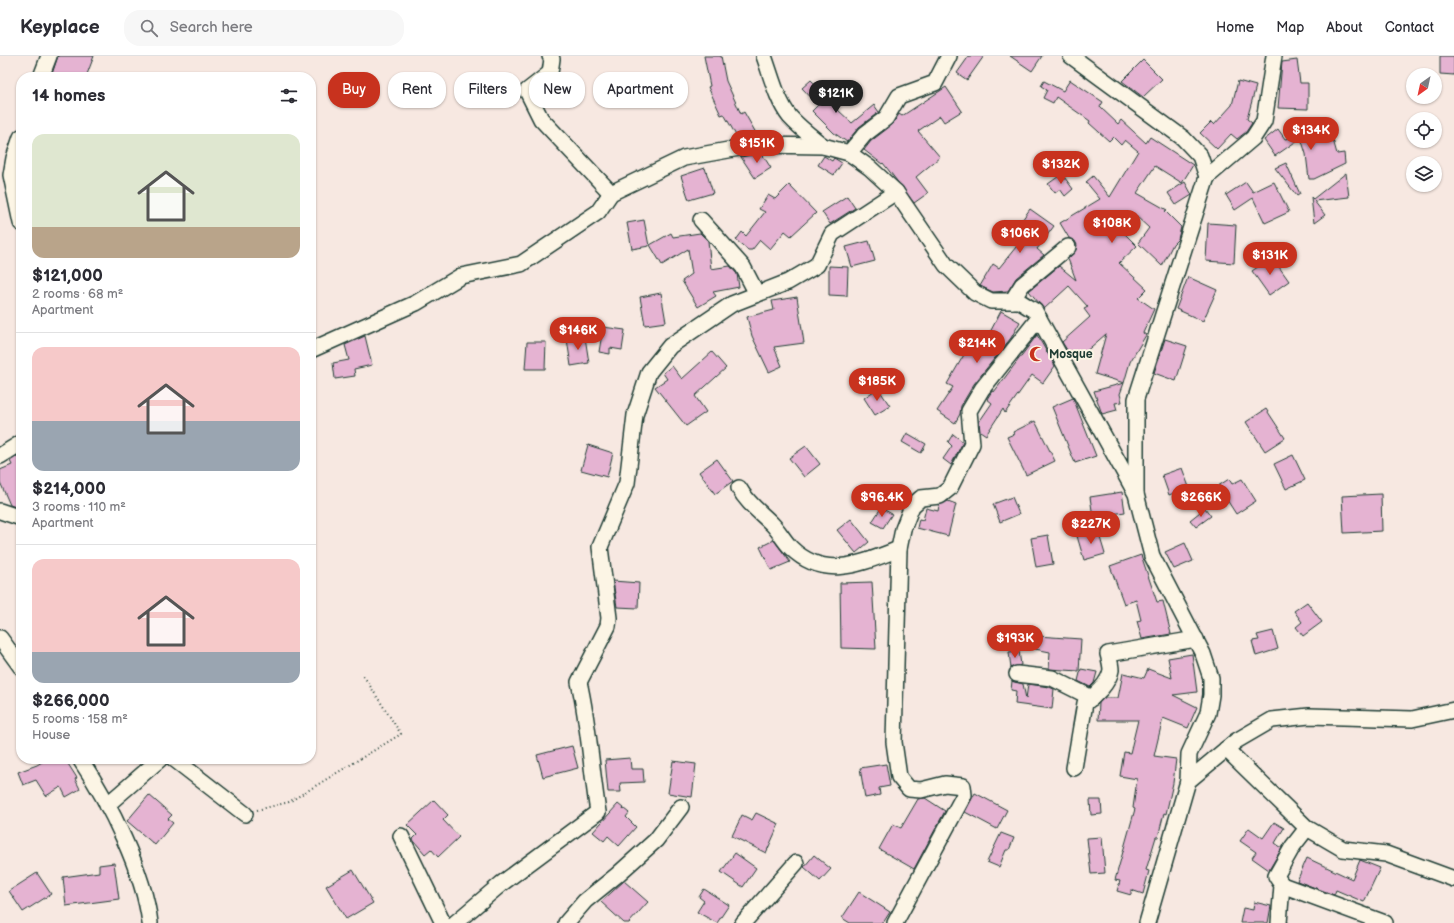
<!DOCTYPE html>
<meta charset="utf-8">
<style>
:root{--surface:#fff;--page:#f7f7f7;--text:#2b2b33;--muted:#7c7c81;--line:#e1e1e2;--accent:#c8321e}
body{margin:0;font-family:"Balsamiq Sans",sans-serif;background:var(--page);color:var(--text);height:100vh;display:flex;flex-direction:column;font-size:15px;white-space:nowrap}
*{box-sizing:border-box;margin:0}
p{font-size:13px;color:var(--muted)}
.icon{flex:none;width:22px;height:22px;fill:none;stroke:currentColor;stroke-width:2;stroke-linecap:round;stroke-linejoin:round}
.map{position:relative;flex:1;overflow:hidden}
.details{position:absolute;left:16px;top:16px;width:300px;height:692px;display:flex;flex-direction:column;background:var(--surface);border-radius:16px;box-shadow:0 1px 3px #0004}
.details>*{flex:none}
.top-card{position:absolute;left:328px;top:16px;width:380px;height:36px;display:flex;gap:8px}
.needle{width:26px;rotate:213deg}
.fabs{position:absolute;left:1406px;top:12px;display:grid;gap:8px}
.fabs a{display:grid;place-items:center;width:36px;height:36px;border-radius:50%;background:var(--surface);box-shadow:0 1px 3px #0004;font-size:20px}
.price{position:absolute;translate:-50% -34px;padding:0 9px;border-radius:14px;background:var(--accent);color:#fff;font-size:13px;line-height:26px;filter:drop-shadow(0 1px 2px #0008)}
.price::after{content:'';position:absolute;left:50%;top:24px;width:12px;height:9px;margin-left:-6px;background:inherit;clip-path:polygon(0 0,100% 0,50% 100%)}
.price.on{background:#222;color:#fff}
ul{padding:0;list-style:none}
li{display:grid;align-content:center;gap:8px;height:212px;padding:0 16px}
li+li{border-top:1px solid var(--line)}
li span{display:grid;place-items:center;height:124px;border-radius:12px;color:#555}
li>.icon{margin-inline-start:auto}
span .icon{width:72px;height:72px;fill:#fffc;stroke-width:1}
li b{font-size:17px}
h2{display:flex;justify-content:space-between;align-items:center;height:48px;padding:0 16px;font-size:17px}
.pill{padding:0 14px;border-radius:16px;background:var(--surface);box-shadow:0 1px 3px #0004;font-size:14px;line-height:36px}
.pill.on{background:var(--accent);color:#fff}
header{display:flex;align-items:center;gap:24px;box-sizing:border-box;height:56px;padding:0 20px;background:var(--surface);border-bottom:1px solid var(--line)}
header strong{font-size:19px}
nav{display:flex;gap:22px;margin-inline-start:auto;font-size:14px}
.search{width:280px;height:36px;background:var(--page);display:flex;align-items:center;gap:10px;box-sizing:border-box;padding:0 14px;border-radius:16px;color:var(--muted);font-size:15px}
.map>svg:first-child{display:block}
</style>
<header>
<strong>Keyplace</strong>
<div class="search"><svg class="icon" aria-label="search" viewBox="0 0 24 24"><circle cx="10" cy="10" r="6"/><path d="M15 15l6 6"/></svg>Search here</div>
<nav><a>Home</a><a>Map</a><a>About</a><a>Contact</a></nav>
</header>
<div class="map">
<svg width="1454" height="867" viewBox="0 0 1454 867">
<rect width="100%" height="100%" fill="#f7e8e1"/>
<filter id="ink" filterUnits="userSpaceOnUse"><feTurbulence type="fractalNoise" baseFrequency=".025" numOctaves="2"/><feDisplacementMap in="SourceGraphic" scale="8" xChannelSelector="R" yChannelSelector="G"/><feConvolveMatrix kernelMatrix="1 2 1 2 8 2 1 2 1" color-interpolation-filters="sRGB"/></filter>
<g filter="url(#ink)">
<g fill="#e5b3d2" stroke="#1f3d34">
<path d="M58,0h36l-8,21h-35z"/>
<path d="M704,0h17l5,25 15,33 3,-2 12,21 -5,4 -13,2 -14,-25 -3,1 -13,-28 2,-1z"/>
<path d="M969,0h15l-17,24 -10,-7z"/>
<path d="M1010,0h32l-10,15z"/>
<path d="M1440,0h14v19l-14,-1z"/>
<path d="M1143,4l19,19 -19,18 -21,-16z"/>
<path d="M1297,4l3,23h8v26l-30,-1 4,-46z"/>
<path d="M811,24l15,15 -2,2 28,26 22,-18 5,7 -20,15 -12,15 -13,-9 -22,-22 6,-6 -16,-17z"/>
<path d="M1070,24l33,22 -3,5 18,17 3,-4 25,23 4,-6 43,28 -11,18 -27,-17 -18,27 30,17 -2,1 16,16 -3,12 -5,5 -11,22 -24,-23 11,-15 -12,-11 -16,13 16,16 -18,17 28,26 -9,9 16,11 -11,24 3,2 -16,27 -6,21 -29,-9 11,-40 -30,26 -9,-10 -5,-8 28,-25 -6,-8 4,-2 -19,-21 -25,23 -15,-18 30,-25 17,14 -8,-21 8,-9 1,-5 -2,-4 -6,-3 -9,-15 40,-24 -14,-17 7,-6 17,21 28,-46 -13,-11 -4,5 -8,-8 -4,4 -20,-18 1,-2 -34,-24 -3,6 -10,-5 4,-8 -6,-4 3,-5 19,10z"/>
<path d="M1238,25l18,5 -9,33 5,4 -6,9 -9,7 -6,-5 -14,15 -17,-16 11,-11 3,3 18,-20z"/>
<path d="M946,31l16,24 -18,11 -4,-6 -22,15 22,26 -24,20 12,16 -14,10 -31,-40 -1,1 -18,-14 7,-9 21,-16 7,-11 3,2z"/>
<path d="M1278,73l7,10 45,-10 7,25 7,-1 1,11 -31,15h-5l-3,-25 -5,-16 -26,18 -11,-16z"/>
<path d="M757,98h5l9,14 -16,10 -14,-21z"/>
<path d="M824,100l8,5 2,-3 8,5 -8,12 -16,-10z"/>
<path d="M1286,107l14,31 -3,2 -22,-28z"/>
<path d="M705,112l8,25 -24,7 -8,-24z"/>
<path d="M1346,117l3,24 -35,4 11,14 -11,8 -3,-26 2,2z"/>
<path d="M1062,118l11,15 -8,7 -5,-7 -5,4 -7,-9z"/>
<path d="M1185,126l7,13 -16,10 -8,-12z"/>
<path d="M1246,126l7,10 21,-10 15,30 -24,11 -12,-25 -18,12 -9,-15z"/>
<path d="M789,129l27,28 -25,23 -6,-5 -15,18 -10,-9 -8,10h-4l-12,-10 6,-8 4,4 19,-24 -6,-3 9,-14 7,4z"/>
<path d="M847,140l8,12 -25,16 -8,-12z"/>
<path d="M1030,153l24,17 -17,23 7,6 -28,23 -8,13 -15,1 -13,-6 13,-22 6,4 26,-32 -7,-5 6,-9 -2,-2z"/>
<path d="M644,164l5,26 -17,3 -5,-26z"/>
<path d="M1208,167l28,2 -2,38 -28,-2z"/>
<path d="M671,177l2,4 27,-4 8,8 3,28 19,-3 7,8 2,13 -26,5 3,4 -18,11 -16,-26 10,-7 -4,-25 -26,16 -12,-20z"/>
<path d="M869,185l6,20 -23,6 -6,-20z"/>
<path d="M1272,201l17,24 -20,14 -17,-24z"/>
<path d="M829,210l19,1 -1,29 -18,-1z"/>
<path d="M1188,221l29,13 -14,31 -27,-12z"/>
<path d="M661,237l5,29 -21,3 -5,-28z"/>
<path d="M797,241l7,46 -30,4 8,19 -13,6 -17,-36 -5,-19 27,-7 -2,-9z"/>
<path d="M1001,255l19,11 -9,16 -37,46 -13,22 -1,8 -5,9 -18,-12 16,-24 -6,-3 29,-50 10,6z"/>
<path d="M603,271l22,3 -3,20 -12,-2v6l-11,-2z"/>
<path d="M1037,279l18,31 -12,17 -11,-8 -27,38 -2,-4 -17,26 -6,-4 -1,-9 13,-19 -5,-4 5,-8 2,1z"/>
<path d="M365,280l7,29 -18,4 1,7 -20,3 -2,-16 16,-3 -4,-15z"/>
<path d="M585,281l4,26 -18,3 -4,-27z"/>
<path d="M1165,283l22,7 -11,35 -22,-8z"/>
<path d="M527,286h19l-1,27h-20z"/>
<path d="M712,296l14,16 -31,28 11,16 -20,14 -31,-39 12,-8 -4,-6 9,-7 10,13z"/>
<path d="M1124,327l-4,11 2,8 -7,1 2,7 -15,4 -8,-23z"/>
<path d="M878,332l12,18 -15,9 -11,-17z"/>
<path d="M1073,342l23,58 -21,7 -23,-56z"/>
<path d="M1266,353l19,29 -20,13 -19,-29z"/>
<path d="M1035,365l20,40 -29,14 -19,-38 7,-3 -1,-2z"/>
<path d="M907,377l19,11 -5,9 -19,-11z"/>
<path d="M953,378l10,8 -12,23 -8,-6 9,-13 -4,-4z"/>
<path d="M588,389l25,8 -6,24 -26,-7z"/>
<path d="M806,390l14,18 -16,13 -15,-19z"/>
<path d="M21,398v55l-11,-4 -10,-23v-12l12,-5 -2,-4z"/>
<path d="M1293,399l12,25 -19,9 -12,-25z"/>
<path d="M717,403l16,22 -18,13 -16,-22z"/>
<path d="M1182,412l7,19 -20,8 -7,-20z"/>
<path d="M1229,423l3,5 10,-5 14,22 -20,13 -18,-28z"/>
<path d="M1122,436l3,20 -32,5 -3,-20z"/>
<path d="M1381,438l1,37 -38,2 -2,-37z"/>
<path d="M1012,441l7,17 -19,8 -7,-18z"/>
<path d="M948,445l8,3 -8,32 -31,-8 2,-9 4,1 3,-12 12,3 1,-6z"/>
<path d="M881,452l11,6 -9,14 -11,-6z"/>
<path d="M1205,452l6,8 -15,11 -6,-7z"/>
<path d="M851,463l18,23 -13,11 -19,-23z"/>
<path d="M1098,475l7,23 -21,6 -7,-24z"/>
<path d="M1048,479l5,29 -17,3 -5,-29z"/>
<path d="M774,484l16,22 -19,8 -11,-23z"/>
<path d="M1185,487l8,18 -19,8 -9,-17z"/>
<path d="M1141,499l16,47 6,-1 8,33 -29,5 -5,-18 4,-1 -5,-20 -12,4 -14,-38z"/>
<path d="M613,525l26,2 -1,25 -21,-1z"/>
<path d="M872,526l4,67 -35,-1 -1,-65z"/>
<path d="M1307,546l15,20 -19,14 -7,-9 6,-5 -8,-11z"/>
<path d="M1273,575l5,18 -22,7 -4,-15 7,-1 -2,-5z"/>
<path d="M1037,580l44,3 -2,32 -30,-2 1,-17 -15,-3z"/>
<path d="M1019,595l2,14 -10,3 -2,-16z"/>
<path d="M1192,598l5,38 -24,3 24,12 -9,21 -25,-10 -9,38 22,3 -3,24 -7,31 -2,-1 -6,24h-2l-10,33 3,1 -6,23 -12,-4v5l-14,-4 3,-10 -5,-1 20,-71 -2,-1 4,-29 -17,-3 4,-24 6,1 8,-33h-40l1,-17 5,-5h14l5,-25 21,5 4,-9 24,9 -4,-20z"/>
<path d="M1081,613l16,3 -3,11 -4,4 -12,-6z"/>
<path d="M1012,625l11,3 3,15 2,-15 21,3 5,2 -2,20 -37,-5 1,-13 -5,-1z"/>
<path d="M572,690l6,22 -35,9 -6,-22z"/>
<path d="M630,702l1,11h12l1,13 -24,1 1,9h-13l-3,-32z"/>
<path d="M47,703h18l12,19 -2,1 5,10 -14,8 -5,-10 -15,9 -10,-16 -13,5 -5,-13 19,-7z"/>
<path d="M673,705l23,3 -4,33 -24,-4z"/>
<path d="M886,708l4,22 -11,2 1,7 -15,3 -5,-30z"/>
<path d="M975,737l32,17 -10,19 -32,-17z"/>
<path d="M149,739l23,20 -4,4 5,4 -18,22 -28,-24z"/>
<path d="M925,742l20,13 -31,58 -35,-20 14,-25 8,4 17,-29z"/>
<path d="M434,744l14,15 -5,5 16,17 -21,20 -7,-8 -6,5 -11,-13 -1,-2 4,-4 -10,-10z"/>
<path d="M1090,744h11l1,14 -11,1z"/>
<path d="M618,748l11,9 -3,4 10,10 -17,19 -11,-10 -4,5 -11,-9z"/>
<path d="M756,757l23,11 -13,29 -34,-17 10,-21 10,5z"/>
<path d="M1274,766l10,6 -9,15 7,5 -13,22 -17,-12 4,-6 -16,-11 9,-13 14,10z"/>
<path d="M1001,777l13,5 -5,12h-3l-7,17 -12,-5z"/>
<path d="M1102,781l3,36 -14,1 -4,-36z"/>
<path d="M735,797l21,15 -13,19 -22,-15z"/>
<path d="M814,799l17,14 -11,12 -16,-14z"/>
<path d="M1307,802l45,21 8,-19 20,8 -16,34 -28,-12 -2,5 -37,-14z"/>
<path d="M114,807l5,36 -53,7 -3,-29 36,-5v-7z"/>
<path d="M353,814l20,33 -27,16 -20,-33z"/>
<path d="M37,817l14,21 -28,18 -14,-21z"/>
<path d="M624,825l24,21 -19,21h-5l-23,-21z"/>
<path d="M704,833l25,16 -12,18 -20,-11 7,-11 -5,-4z"/>
<path d="M859,836l31,20 -7,11h-33l-8,-5z"/>
<path d="M1254,846l17,4 -3,17h-28l3,-15 10,2z"/>
</g>
<g fill="none" stroke-linecap="round" stroke-linejoin="round">
<defs>
<g id="minor">
<path d="M550,0l2,3 -2,14 -23,18 14,28 70,74"/>
<path d="M764,0c7,19 13,45 26,61 10,11 22,20 33,29"/>
<path d="M1071,0l112,82 17,18 7,21 -71,222v94"/>
<path d="M41,21l8,-21"/>
<path d="M21,81l-7,21 -3,17 10,48"/>
<path d="M849,97l16,-19 21,-16 13,-22 36,-13 14,-27"/>
<path d="M1207,121l46,-39 11,-17 10,-65"/>
<path d="M701,164l42,47 14,27"/>
<path d="M1012,245l10,-16 46,-38"/>
<path d="M311,294l105,-47 45,-27 60,-12 77,-52 13,-19 73,-35 72,-13 67,1 26,7 21,15 26,24 50,73 29,28 16,8h28l16,10 101,183 16,62 51,98 8,24v17l-3,18 -19,41 -1,27 -41,142"/>
<path d="M0,400l21,-13"/>
<path d="M739,432c8,15 21,24 33,36 7,7 12,17 19,24 34,33 71,15 108,1"/>
<path d="M0,455l21,7"/>
<path d="M0,582l21,29"/>
<path d="M1017,618l35,4 40,20"/>
<path d="M1226,693l81,79 36,21 43,5 68,25"/>
<path d="M80,703c29,43 64,113 70,164"/>
<path d="M174,703l71,55"/>
<path d="M1074,712l11,-65c10,-7 24,-20 26,-33 0,-5 -2,-12 -3,-16l88,-15"/>
<path d="M1188,725l48,-40 36,-21 37,-4 103,3 42,-9"/>
<path d="M107,749l53,-46"/>
<path d="M401,780l42,87"/>
<path d="M1282,829l103,38"/>
<path d="M455,867l46,-39 97,-72c-7,-44 -9,-87 -19,-130l29,-56 1,-8 -9,-71 27,-64 8,-68 14,-43 21,-26 62,-42 56,-22 29,-17 15,-31 64,-42"/>
<path d="M566,867l19,-22 32,-26 39,-35 25,-33"/>
<path d="M743,867l53,-60"/>
<path d="M895,867l69,-128 -1,-9 -18,-2 -24,6 -12,-1 -10,-12 -5,-35 5,-193 4,-20 9,-23 9,-8 19,-2 10,-8 22,-44 -3,-33 13,-22 57,-71"/>
<path d="M1279,867l3,-38 -6,-9 17,-30 14,-18"/>
</g>
</defs>
<use href="#minor" stroke="#1f3d34" stroke-width="18"/>
<path stroke="#1f3d34" stroke-width="2" stroke-dasharray="1 3" stroke-linecap="butt" d="M257,754l32,-8 112,-68 -38,-59"/>
<use href="#minor" stroke="#fcf5e5" stroke-width="15"/>
</g>
</g>
<defs>
<symbol id="mosque-bare" viewBox="-9 -9 18 18"><path d="M3.5-4.9A6 6 0 1 0 3.5 4.9A5 5 0 1 1 3.5-4.9Z" fill="#c8321e" stroke="#fcf5e5" stroke-width="2.5" paint-order="stroke"/></symbol>
</defs>
<g fill-rule="evenodd">
<use href="#mosque-bare" x="1026" y="287" width="22" height="22"/>
</g>
<g text-anchor="middle" dominant-baseline="central" stroke-width="4" stroke-linejoin="round" paint-order="stroke">
<g font-size="12" font-weight="bold" fill="#1f3d34" stroke="#fcf5e5" text-anchor="start">
<text x="1049" y="298">Mosque</text>
</g>
</g>
</svg>
<div class="fabs">
<a><svg class="needle" viewBox="-14 -14 28 28"><path d="M0-13l5 13h-10z" fill="#e53935"/><path d="M0 13l5-13h-10z" fill="#7c7c81"/></svg></a>
<a><svg class="icon" aria-label="locate" viewBox="0 0 24 24"><circle cx="12" cy="12" r="6"/><path d="M12 2v4M12 18v4M2 12h4M18 12h4"/></svg></a>
<a><svg class="icon" aria-label="layers" viewBox="0 0 24 24"><path d="M12 4l9 5-9 5-9-5zM3 14l9 5 9-5"/></svg></a>
</div>
<b class="price on" style="left:836px;top:58px">$121K</b>
<b class="price" style="left:1311px;top:95px">$134K</b>
<b class="price" style="left:757px;top:108px">$151K</b>
<b class="price" style="left:1061px;top:129px">$132K</b>
<b class="price" style="left:1112px;top:188px">$108K</b>
<b class="price" style="left:1020px;top:198px">$106K</b>
<b class="price" style="left:1270px;top:220px">$131K</b>
<b class="price" style="left:578px;top:295px">$146K</b>
<b class="price" style="left:977px;top:308px">$214K</b>
<b class="price" style="left:877px;top:346px">$185K</b>
<b class="price" style="left:882px;top:462px">$96.4K</b>
<b class="price" style="left:1201px;top:462px">$266K</b>
<b class="price" style="left:1091px;top:489px">$227K</b>
<b class="price" style="left:1015px;top:603px">$193K</b>
<div class="top-card">
<a class="pill on">Buy</a>
<a class="pill">Rent</a>
<a class="pill">Filters</a>
<a class="pill">New</a>
<a class="pill">Apartment</a>
</div>
<section class="details">
<h2>14 homes<svg class="icon" aria-label="filters" viewBox="0 0 24 24"><path d="M4 7h16M4 17h16"/><circle cx="9" cy="7" r="2"/><circle cx="15" cy="17" r="2"/></svg></h2>
<ul>
<li><span style="background:linear-gradient(#dfe7d0 75%,#b9a48a 0)"><svg class="icon" aria-label="home" viewBox="0 0 24 24"><path d="M3 11l9-7 9 7M6 9v11h12V9"/></svg></span><div><b>$121,000</b><p>2 rooms · 68 m²</p><p>Apartment</p></div></li>
<li><span style="background:linear-gradient(#f6c9c9 60%,#9aa5b1 0)"><svg class="icon" aria-label="home" viewBox="0 0 24 24"><path d="M3 11l9-7 9 7M6 9v11h12V9"/></svg></span><div><b>$214,000</b><p>3 rooms · 110 m²</p><p>Apartment</p></div></li>
<li><span style="background:linear-gradient(#f6c9c9 75%,#9aa5b1 0)"><svg class="icon" aria-label="home" viewBox="0 0 24 24"><path d="M3 11l9-7 9 7M6 9v11h12V9"/></svg></span><div><b>$266,000</b><p>5 rooms · 158 m²</p><p>House</p></div></li>
</ul>
</section>
</div>
